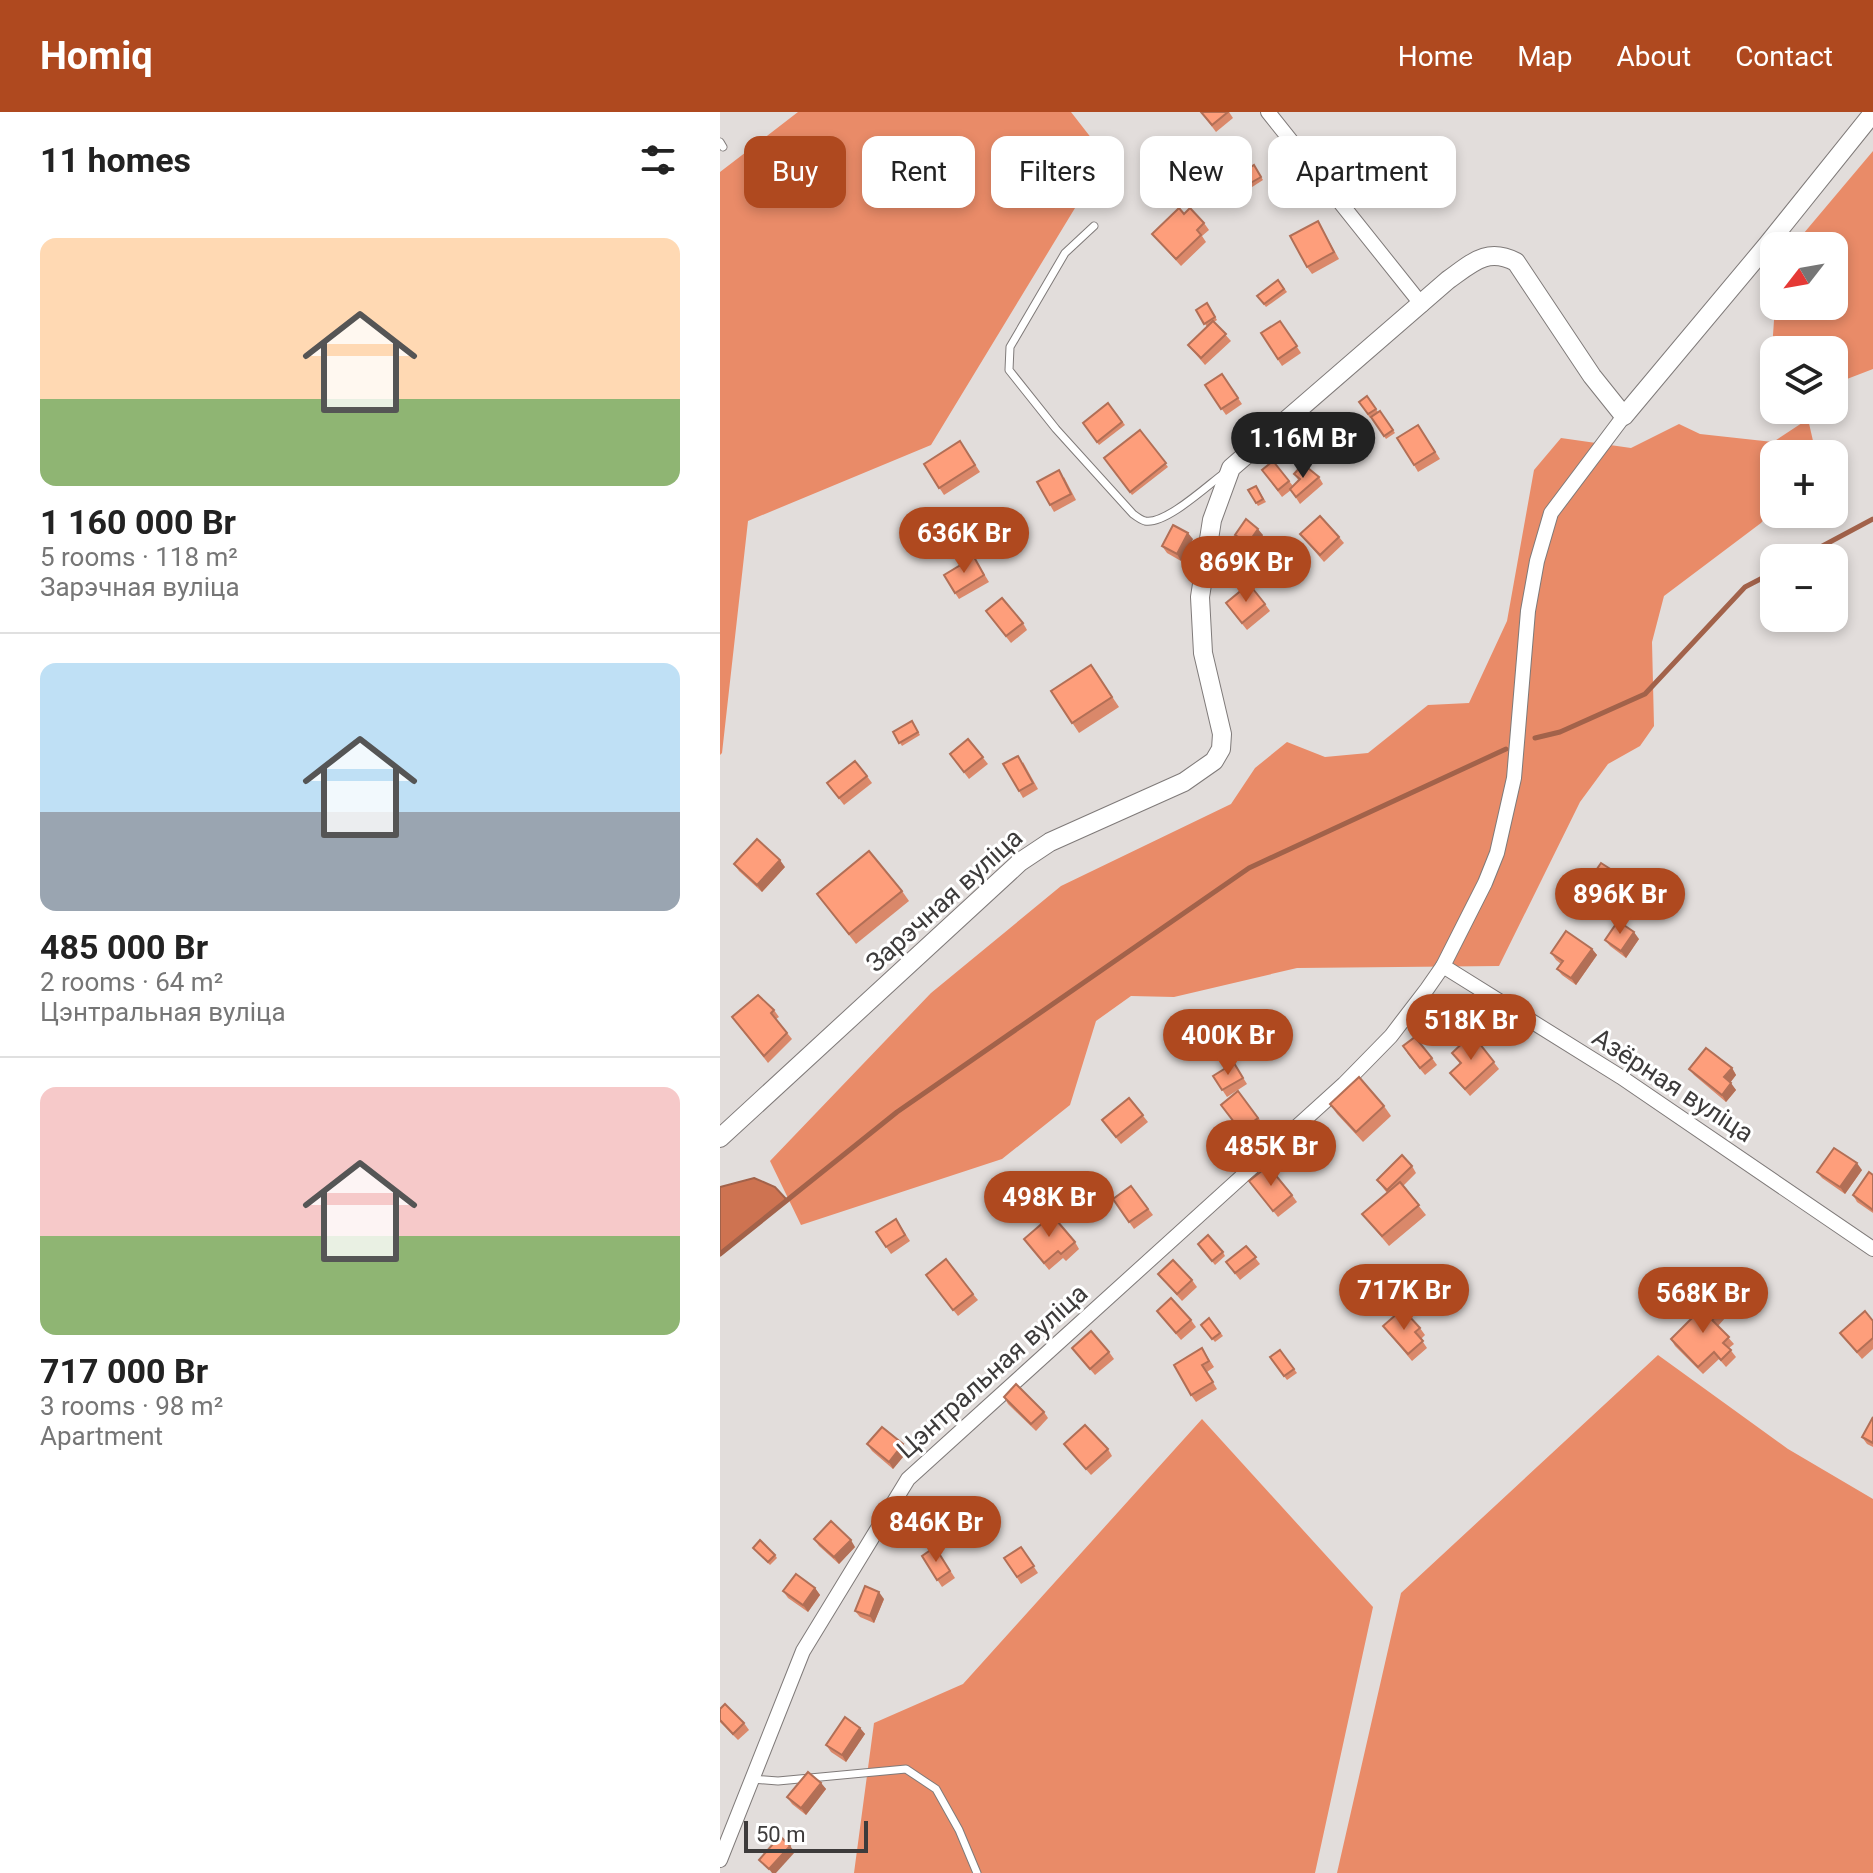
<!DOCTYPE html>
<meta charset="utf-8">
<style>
:root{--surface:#fff;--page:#f2f2f2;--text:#222;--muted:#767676;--line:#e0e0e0;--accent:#af491f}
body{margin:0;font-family:Roboto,sans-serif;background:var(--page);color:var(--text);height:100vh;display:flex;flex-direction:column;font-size:30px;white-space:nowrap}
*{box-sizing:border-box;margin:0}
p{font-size:26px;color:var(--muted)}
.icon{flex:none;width:44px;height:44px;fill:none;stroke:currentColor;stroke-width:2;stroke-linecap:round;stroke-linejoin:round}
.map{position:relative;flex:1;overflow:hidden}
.sheet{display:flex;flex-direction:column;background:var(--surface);width:720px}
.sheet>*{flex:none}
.top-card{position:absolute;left:24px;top:24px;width:760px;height:72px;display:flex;gap:16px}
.needle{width:52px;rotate:239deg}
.controls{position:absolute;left:1040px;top:120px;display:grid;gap:16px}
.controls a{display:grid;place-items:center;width:88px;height:88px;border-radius:16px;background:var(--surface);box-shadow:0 4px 12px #0003;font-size:40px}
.scale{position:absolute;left:24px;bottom:20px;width:124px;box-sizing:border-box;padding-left:8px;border:4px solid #3d3b3b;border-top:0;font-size:22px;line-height:28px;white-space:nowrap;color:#3d3b3b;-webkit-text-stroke:6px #fff;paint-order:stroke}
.price{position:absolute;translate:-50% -68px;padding:0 18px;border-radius:28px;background:var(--accent);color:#fff;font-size:26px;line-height:52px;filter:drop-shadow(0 2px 4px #0008)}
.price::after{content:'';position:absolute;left:50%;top:48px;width:24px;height:18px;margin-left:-12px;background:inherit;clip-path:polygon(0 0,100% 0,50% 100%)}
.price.current{background:#222;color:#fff}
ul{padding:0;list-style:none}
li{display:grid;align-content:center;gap:16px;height:424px;padding:0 40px}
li+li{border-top:2px solid var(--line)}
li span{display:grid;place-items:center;height:248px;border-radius:16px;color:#555}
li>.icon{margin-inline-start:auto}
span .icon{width:144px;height:144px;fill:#fffc;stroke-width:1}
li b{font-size:34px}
h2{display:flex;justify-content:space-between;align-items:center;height:96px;padding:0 40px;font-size:34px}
.chip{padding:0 28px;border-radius:16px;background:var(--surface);box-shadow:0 4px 12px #0003;font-size:28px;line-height:72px}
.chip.current{background:var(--accent);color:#fff}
header{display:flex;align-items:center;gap:48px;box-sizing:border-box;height:112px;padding:0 40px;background:var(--accent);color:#fff}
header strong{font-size:38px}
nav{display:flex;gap:44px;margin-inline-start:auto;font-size:28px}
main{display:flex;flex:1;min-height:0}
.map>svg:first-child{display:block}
</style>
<header>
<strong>Homiq</strong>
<nav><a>Home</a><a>Map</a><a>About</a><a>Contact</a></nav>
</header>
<main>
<section class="sheet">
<h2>11 homes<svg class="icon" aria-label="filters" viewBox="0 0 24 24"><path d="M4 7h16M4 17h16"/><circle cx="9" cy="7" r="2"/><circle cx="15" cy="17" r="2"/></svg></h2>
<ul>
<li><span style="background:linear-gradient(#ffd9b3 65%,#8fb573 0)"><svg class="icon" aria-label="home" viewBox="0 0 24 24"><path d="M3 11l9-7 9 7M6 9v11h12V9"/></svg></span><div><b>1 160 000 Br</b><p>5 rooms · 118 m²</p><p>Зарэчная вуліца</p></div></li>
<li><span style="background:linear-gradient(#bfe0f5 60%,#9aa5b1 0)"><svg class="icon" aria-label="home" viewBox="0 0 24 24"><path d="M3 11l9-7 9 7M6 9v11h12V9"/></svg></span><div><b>485 000 Br</b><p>2 rooms · 64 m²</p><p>Цэнтральная вуліца</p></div></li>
<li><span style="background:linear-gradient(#f6c9c9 60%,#8fb573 0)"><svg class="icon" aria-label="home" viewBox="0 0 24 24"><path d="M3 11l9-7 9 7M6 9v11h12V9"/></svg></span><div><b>717 000 Br</b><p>3 rooms · 98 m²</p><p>Apartment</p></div></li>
</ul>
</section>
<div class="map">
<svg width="1153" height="1761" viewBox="0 0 1153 1761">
<rect width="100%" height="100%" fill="#e2dddb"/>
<g fill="#e98b68">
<path d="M78,0h273l35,45 -175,288 -183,76 -26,232 -2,2v-583z"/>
<path d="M1153,39v218l-39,15v-34h-60v55l-6,2 7,-101h59v-60h-41z"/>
<path d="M1088,307l8,35h-42v54l-13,15 -97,73 -12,46 2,84 -14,20 -32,18 -28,38 -81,164 -202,2 -123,29 -43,-1 -35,25 -26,84 -68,54 -201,66 -31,-64 161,-168 130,-107 170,-82 24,-36 32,-26 38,15 43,-4 60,-48 41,-2 38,-82 27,-151 27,-32 70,10 48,-24 21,10 73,8z"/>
<path d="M938,1243l130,94 85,50v374h-536l64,-280z"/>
<path d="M482,1307l171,188 -58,266h-461l20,-150 89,-39z"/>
</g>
<path fill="#ce7351" stroke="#a2624a" stroke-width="2" d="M34,1066l21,9 12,13 -67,54v-67z"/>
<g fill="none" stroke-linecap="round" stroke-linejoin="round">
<g stroke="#a2624a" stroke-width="5">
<path d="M1080,446l73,-39"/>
<path d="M815,626l25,-6 85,-38 100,-107 29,-15"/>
<path d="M0,1142l177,-142 352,-244 257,-119"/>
</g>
<defs>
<g id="service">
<path d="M0,30l3,5"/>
<path d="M374,114l-29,27 -55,94 -1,23 47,59 77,85c4,3 8,6 12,7 20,4 62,-35 78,-47"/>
<path d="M32,1667l26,2 128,-12 30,20 23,41 18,43"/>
</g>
<g id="minor">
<path d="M548,0l154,193"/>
<path d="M723,854l178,111 252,172"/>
<path d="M0,1748l83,-209 105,-172 436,-395 47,-48 36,-47 16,-23 42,-83 12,-30 17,-75 14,-167 9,-50 14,-48 73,-97"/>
</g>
<path id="tertiary" d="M0,1026l300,-276 30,-20 134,-60 30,-21 7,-12 1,-15 -19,-81 -3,-56 12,-77 19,-52 217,-188c24,-17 39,-33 68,-18l76,114 32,40 143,-171 106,-132"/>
</defs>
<use href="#service" stroke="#7f7a79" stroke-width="9"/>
<use href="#minor" stroke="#7f7a79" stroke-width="16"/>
<use href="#tertiary" stroke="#7f7a79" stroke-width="20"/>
<use href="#service" stroke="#fff" stroke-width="7"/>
<use href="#minor" stroke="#fff" stroke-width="14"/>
<use href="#tertiary" stroke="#fff" stroke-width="18"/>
</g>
<g fill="#da886a">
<path d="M481,0h28l4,6 -17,14z"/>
<path d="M534,53l9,15 -14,9 -9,-15z"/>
<path d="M464,102l20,9 5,7 -7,6 4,6 -25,24 -29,-32z"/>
<path d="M598,109l21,38 -27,15 -5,-7z"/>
<path d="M558,168l9,12 -21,15 -9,-11z"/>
<path d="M487,191l10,17 -3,2 17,19 -26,24 -17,-20 19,-18 -11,-17z"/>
<path d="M560,209l21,32 -19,13 -21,-33z"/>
<path d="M502,262l20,30 -16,11 -21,-30z"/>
<path d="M647,284l11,16 -8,6 -11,-16z"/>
<path d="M388,291l17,22 -26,20 -16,-22z"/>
<path d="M660,299l15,22 -9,6 -15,-22z"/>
<path d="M698,313l22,34 -22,13 -4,-7z"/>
<path d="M420,318l28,37 -36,28 -28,-37z"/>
<path d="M240,329l20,31 -36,23 -20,-31z"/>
<path d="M553,349l20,25 6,-5 -5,-7 25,3 4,7 -23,20 -9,-14 -9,7 -20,-27z"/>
<path d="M344,365l12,23 -22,12 -4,-7z"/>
<path d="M536,374l10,16 -8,4 -10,-16z"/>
<path d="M580,422l39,3 5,6 -20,19z"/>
<path d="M515,423h28l-19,28 -9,-6 -4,-7 8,-10z"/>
<path d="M473,427l-12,22 -14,-8 -5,-7z"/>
<path d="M258,452l11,18 -30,17 -4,-6z"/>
<path d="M545,492l5,7 -23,19 -16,-20z"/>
<path d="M271,506l32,5 4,7 -16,13z"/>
<path d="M371,553l28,42 -40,26 -28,-42z"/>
<path d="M192,609l8,14 -18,11 -9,-14z"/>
<path d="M248,627l20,25 -19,15 -19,-25z"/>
<path d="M303,650l15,27 -15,9 -4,-7z"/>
<path d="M147,664l5,7 -28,22 -17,-22z"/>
<path d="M14,752l51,3 -23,25 -23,-21z"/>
<path d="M870,767h30l-11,16 -14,-9z"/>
<path d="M182,779l7,10 -53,43 -39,-50z"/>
<path d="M919,827l-13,19 -16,-12 -5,-6z"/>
<path d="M872,837l5,6 -21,30 -14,-10 -5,-6 4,-5 -5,-4 -5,-7z"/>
<path d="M54,898l5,7 -3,2 16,20 -24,24 -36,-46z"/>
<path d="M752,922l27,35 -29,27 -20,-23 10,-10 -8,-10z"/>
<path d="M687,941l25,5 5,7 -12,10z"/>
<path d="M514,951l13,21 -20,13 -14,-21z"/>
<path d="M1012,956l4,7 -6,8 6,7 -10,12 -32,-27 -5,-6z"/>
<path d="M518,979l25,33 -17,14 -25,-33z"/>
<path d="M409,986l19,24 -27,22 -19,-24z"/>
<path d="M610,992l54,2 7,10 -28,26 -26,-28z"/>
<path d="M692,1054l4,7 -13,13 23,29 -37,31 -27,-32 25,-21 -10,-13z"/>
<path d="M1142,1058l-17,24 -23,-16 -5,-6z"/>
<path d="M1153,1063v38l-16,-11 -4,-7z"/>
<path d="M411,1074l22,29 -19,14 -21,-30z"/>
<path d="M534,1075l38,8 5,7 -19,15z"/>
<path d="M176,1107l14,22 -19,13 -15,-22z"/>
<path d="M304,1127l51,3 4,7 -13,12 -3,-3 -14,12z"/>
<path d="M478,1132l25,8 2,4 -10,9z"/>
<path d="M526,1134l14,18 -20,16 -14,-18z"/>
<path d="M438,1162l34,6 5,7 -15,14z"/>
<path d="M211,1170l42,12 5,6 -20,16z"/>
<path d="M437,1199l34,9 5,7 -15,13z"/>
<path d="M1001,1199l5,6 -8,9 16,18 -5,4 7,9 -10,10 -7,-8 -16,15 -28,-28 -4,-7z"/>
<path d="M489,1206l14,18 -8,6 -14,-17z"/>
<path d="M685,1209l15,7 5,7 -4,4 6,9 -15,13 -29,-35z"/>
<path d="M1153,1209v28l-11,10 -22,-26z"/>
<path d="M352,1236l37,4 5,7 -19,16z"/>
<path d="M482,1236l12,19 -7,5 10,17 -21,13 -5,-7z"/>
<path d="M560,1238l17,23 -10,7 -17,-23z"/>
<path d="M284,1285l40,15 4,6 -12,13 -28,-27z"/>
<path d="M1153,1305v30l-6,-3 -5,-7z"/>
<path d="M147,1332l41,7 -15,18 -21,-18z"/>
<path d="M344,1332l44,5 4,7 -21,19z"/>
<path d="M94,1427l41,8 -16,17 -20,-18z"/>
<path d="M215,1435l20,31 -13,9 -20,-31z"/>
<path d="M301,1435l17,26 -17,11 -17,-26z"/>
<path d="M33,1436l22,7 2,3 -7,7z"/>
<path d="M95,1476l5,7 -12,17 -20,-14 -5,-7z"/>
<path d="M164,1487l-10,24 -14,-6 -5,-6z"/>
<path d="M0,1597l24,14 5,7 -11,10 -18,-18z"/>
<path d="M140,1616l5,6 -19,28 -15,-10 -5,-7z"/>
<path d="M101,1671l5,6 -20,26 -14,-11 -5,-7z"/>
</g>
<g fill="#b26f56">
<path d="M538,417l5,6 -19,28 -5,-7z"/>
<path d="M468,421l5,6 -12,22 -4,-7z"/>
<path d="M60,748l5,7 -23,25 -5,-7z"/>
<path d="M895,760l5,7 -11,16 -5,-7z"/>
<path d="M922,779l2,3 -8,10 -2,-3z"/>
<path d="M914,820l5,7 -13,19 -5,-7z"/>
<path d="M872,837l5,6 -21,30 -5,-7z"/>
<path d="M1012,956l4,7 -7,9 -5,-7z"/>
<path d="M1011,971l5,7 -10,12 -4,-7z"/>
<path d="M1137,1051l5,7 -17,24 -5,-7z"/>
<path d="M183,1332l5,7 -15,18 -4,-7z"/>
<path d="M131,1428l4,7 -16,17 -5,-7z"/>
<path d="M95,1476l5,7 -12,17 -5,-7z"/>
<path d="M159,1480l5,7 -10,24 -4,-7z"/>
<path d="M140,1616l5,6 -19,28 -4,-7z"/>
<path d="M101,1671l5,6 -20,26 -5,-7z"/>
<path d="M70,1734l5,6 -19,21h-4l-3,-4z"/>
</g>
<g fill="#fe9e7b" stroke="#b26f56" stroke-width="2">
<path d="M481,0h27l-16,13z"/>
<path d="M534,53l7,12 -14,8 -7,-11z"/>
<path d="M459,96l5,6 6,-6 14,15 -7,7 4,5 -25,24 -24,-25z"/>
<path d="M598,109l16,31 -27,15 -17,-31z"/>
<path d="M558,168l6,9 -20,15 -7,-8z"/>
<path d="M487,191l8,14 -11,7 -8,-14z"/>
<path d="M493,209l13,13 -25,24 -13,-13z"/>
<path d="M560,209l17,25 -19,13 -17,-26z"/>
<path d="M502,262l16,24 -17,11 -16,-24z"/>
<path d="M647,284l9,13 -8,5 -9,-12z"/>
<path d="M388,291l14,19 -25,20 -14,-19z"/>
<path d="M660,299l13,19 -9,6 -13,-19z"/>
<path d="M698,313l17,27 -21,13 -17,-27z"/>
<path d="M420,318l26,33 -36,29 -26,-34z"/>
<path d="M240,329l15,24 -36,23 -15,-24z"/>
<path d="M553,349l16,20 -11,9 -16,-20z"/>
<path d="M583,352l16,13 -23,20 -6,-8 10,-10 -6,-5z"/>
<path d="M339,358l12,24 -21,11 -13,-23z"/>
<path d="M536,374l7,13 -7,4 -8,-13z"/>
<path d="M600,404l19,21 -19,18 -20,-21z"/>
<path d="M526,407l12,10 -19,27 -8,-6 9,-12 -5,-3z"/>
<path d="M453,413l15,8 -11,21 -15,-8z"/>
<path d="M254,445l10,18 -29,18 -11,-18z"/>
<path d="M529,472l16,20 -23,19 -16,-20z"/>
<path d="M282,486l21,25 -17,13 -20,-25z"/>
<path d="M371,553l21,32 -40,26 -21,-32z"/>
<path d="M192,609l6,11 -19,11 -6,-11z"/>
<path d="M248,627l15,18 -19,15 -14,-18z"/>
<path d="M298,644l15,27 -14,8 -16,-27z"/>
<path d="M135,649l12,15 -28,22 -12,-15z"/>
<path d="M37,727l23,21 -23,25 -23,-21z"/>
<path d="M149,739l33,40 -53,43 -32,-40z"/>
<path d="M881,751l14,9 -11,16 -14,-9z"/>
<path d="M916,773l6,6 -8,10 -7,-6z"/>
<path d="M898,809l16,11 -13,19 -16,-11z"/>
<path d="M846,819l26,18 -21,29 -14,-9 6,-8 -12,-8z"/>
<path d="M38,883l16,15 -3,3 16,20 -23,23 -32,-39z"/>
<path d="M752,922l22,28 -29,27 -15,-16 11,-10 -9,-10z"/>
<path d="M695,925l17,21 -12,10 -17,-22z"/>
<path d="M986,936l26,20 -8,9 7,6 -9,12 -33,-26z"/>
<path d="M514,951l9,15 -21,12 -9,-14z"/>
<path d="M639,965l25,29 -28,26 -26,-28z"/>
<path d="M518,979l20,27 -17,13 -20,-26z"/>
<path d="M409,986l14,17 -27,22 -14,-17z"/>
<path d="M1114,1036l23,15 -17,24 -23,-15z"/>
<path d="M682,1043l10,11 -25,24 -10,-10z"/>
<path d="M548,1054l24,29 -19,16 -24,-30z"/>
<path d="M1149,1060l4,3v35l-20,-15z"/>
<path d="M680,1070l19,23 -37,31 -20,-22z"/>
<path d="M411,1074l17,23 -19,13 -16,-23z"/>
<path d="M332,1103l23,27 -14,12 -3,-3 -14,12 -20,-24z"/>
<path d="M176,1107l9,16 -19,12 -10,-15z"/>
<path d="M488,1123l15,17 -11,9 -14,-17z"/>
<path d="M526,1134l10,11 -21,16 -9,-11z"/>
<path d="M226,1147l27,35 -20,16 -27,-35z"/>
<path d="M453,1148l19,20 -15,14 -19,-20z"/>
<path d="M988,1185l13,14 -9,9 17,17 -6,6 8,7 -10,10 -7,-8 -16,15 -27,-28 24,-24v-5z"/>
<path d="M451,1186l20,22 -15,13 -19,-22z"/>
<path d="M1145,1199l8,10v17l-16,14 -17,-19z"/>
<path d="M678,1201l7,8 5,-4 10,11 -5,4 8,9 -15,13 -25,-28z"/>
<path d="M489,1206l11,15 -8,6 -11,-14z"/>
<path d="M371,1219l18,21 -19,17 -18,-21z"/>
<path d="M482,1236l7,13 -7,4 11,17 -22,13 -17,-30z"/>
<path d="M560,1238l14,19 -10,7 -14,-19z"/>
<path d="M296,1272l28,28 -13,12 -27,-27z"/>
<path d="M1153,1305v26l-11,-6z"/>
<path d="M365,1313l23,24 -22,20 -22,-25z"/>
<path d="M162,1315l21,17 -14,18 -22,-18z"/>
<path d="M111,1409l20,19 -17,17 -20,-18z"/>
<path d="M40,1428l15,15 -7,7 -15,-14z"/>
<path d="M215,1435l15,24 -13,9 -15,-24z"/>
<path d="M301,1435l13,19 -17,11 -13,-19z"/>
<path d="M76,1462l19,14 -12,17 -20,-14z"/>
<path d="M145,1474l14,6 -9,24 -15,-5z"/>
<path d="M5,1592l19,19 -11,11 -13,-14v-11z"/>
<path d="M125,1605l15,11 -18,27 -16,-10z"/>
<path d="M88,1660l13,11 -20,25 -14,-11z"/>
<path d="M60,1724l10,10 -21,23 -10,-9z"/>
</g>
<g text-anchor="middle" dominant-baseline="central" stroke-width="6" stroke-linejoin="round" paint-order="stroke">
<g font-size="26" fill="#3d3b3b" stroke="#fff">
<text transform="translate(224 788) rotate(-42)">Зарэчная вуліца</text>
<text transform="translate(953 973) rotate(33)">Азёрная вуліца</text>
<text transform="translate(272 1259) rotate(-42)">Цэнтральная вуліца</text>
</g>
</g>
</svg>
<div class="controls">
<a><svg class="needle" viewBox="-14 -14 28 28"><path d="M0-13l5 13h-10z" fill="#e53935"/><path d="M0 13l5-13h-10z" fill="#767676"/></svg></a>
<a><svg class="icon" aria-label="layers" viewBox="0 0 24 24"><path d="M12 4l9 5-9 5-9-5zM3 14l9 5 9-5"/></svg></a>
<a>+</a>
<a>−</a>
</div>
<div class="scale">50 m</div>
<b class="price current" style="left:583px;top:368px">1.16M Br</b>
<b class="price" style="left:244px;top:463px">636K Br</b>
<b class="price" style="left:526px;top:492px">869K Br</b>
<b class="price" style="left:900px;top:824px">896K Br</b>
<b class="price" style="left:751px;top:950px">518K Br</b>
<b class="price" style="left:508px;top:965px">400K Br</b>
<b class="price" style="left:551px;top:1076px">485K Br</b>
<b class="price" style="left:329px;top:1127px">498K Br</b>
<b class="price" style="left:684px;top:1220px">717K Br</b>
<b class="price" style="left:983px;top:1223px">568K Br</b>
<b class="price" style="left:216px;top:1452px">846K Br</b>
<div class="top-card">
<a class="chip current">Buy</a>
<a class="chip">Rent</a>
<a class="chip">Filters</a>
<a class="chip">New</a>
<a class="chip">Apartment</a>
</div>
</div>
</main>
